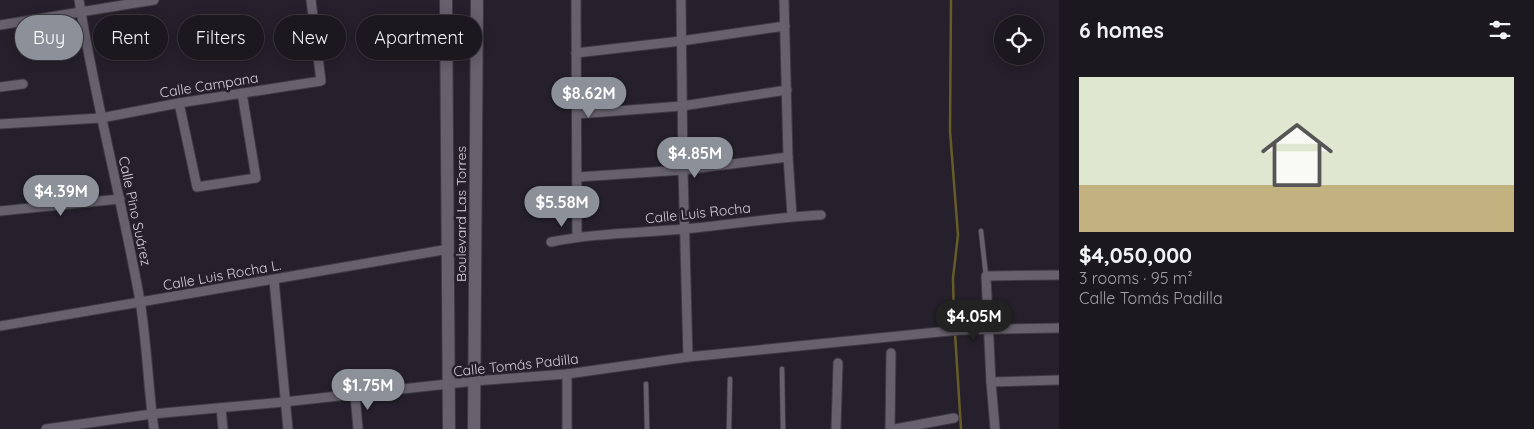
<!DOCTYPE html>
<meta charset="utf-8">
<style>
:root{--surface:#1c1820;--page:#252129;--text:#f1f3f6;--muted:#a0a0a5;--line:#3a373e;--accent:#8c9099}
body{margin:0;font-family:Quicksand,sans-serif;background:var(--page);color:var(--text);height:100vh;display:flex;flex-direction:column;font-size:19px;white-space:nowrap}
*{box-sizing:border-box;margin:0}
p{font-size:16px;color:var(--muted)}
.icon{flex:none;width:28px;height:28px;fill:none;stroke:currentColor;stroke-width:2;stroke-linecap:round;stroke-linejoin:round}
.map{position:relative;flex:1;overflow:hidden}
.panel{display:flex;flex-direction:column;background:var(--surface);width:475px}
.panel>*{flex:none}
.banner{position:absolute;left:15px;top:15px;width:475px;height:45px;display:flex;gap:10px}
.fabs{position:absolute;left:994px;top:15px;display:grid;gap:10px}
.fabs a{display:grid;place-items:center;width:50px;height:50px;border-radius:50%;background:var(--surface);box-shadow:0 2px 12px #0003,0 0 0 1px var(--line);font-size:25px}
.price{position:absolute;translate:-50% -42px;padding:0 11px;border-radius:18px;background:var(--accent);color:#fff;font-size:16px;line-height:32px;filter:drop-shadow(0 1px 2px #0008)}
.price::after{content:'';position:absolute;left:50%;top:30px;width:15px;height:11px;margin-left:-8px;background:inherit;clip-path:polygon(0 0,100% 0,50% 100%)}
.price.on{background:#222;color:#fff}
ul{padding:0;list-style:none}
li{display:grid;align-content:center;gap:10px;height:265px;padding:0 20px}
li+li{border-top:1px solid var(--line)}
li span{display:grid;place-items:center;height:155px;border-radius:0px;color:#555}
li>.icon{margin-inline-start:auto}
span .icon{width:90px;height:90px;fill:#fffc;stroke-width:1}
li b{font-size:21px}
h2{display:flex;justify-content:space-between;align-items:center;height:60px;padding:0 20px;font-size:21px}
.chip{padding:0 18px;border-radius:22px;background:var(--surface);box-shadow:0 2px 12px #0003,0 0 0 1px var(--line);font-size:18px;line-height:45px}
.chip.on{background:var(--accent);color:#fff}
main{display:flex;flex:1;min-height:0}
.map>svg:first-child{display:block}
</style>
<main>
<div class="map">
<svg width="1059" height="429" viewBox="0 0 1059 429">
<rect width="100%" height="100%" fill="#25202b"/>
<g fill="none" stroke-linecap="round" stroke-linejoin="round">
<g stroke="#675c28" stroke-width="2.5">
<path d="M951,0l-1,131 8,104 -5,43 1,50"/>
<path d="M955,333l6,96"/>
</g>
<defs>
<g id="lane">
<path d="M981,231l5,45"/>
<path d="M782,369l1,60"/>
<path d="M646,384l1,45"/>
<path d="M729,429l1,-50"/>
</g>
<g id="street">
<path d="M79,0c16,101 43,200 61,301 7,42 8,86 14,128"/>
<path d="M576,0l1,237"/>
<path d="M681,0l2,170 5,187"/>
<path d="M784,0l4,157 4,59"/>
<path d="M0,25l154,-25"/>
<path d="M576,53l105,-12 104,-15"/>
<path d="M0,87l23,-3"/>
<path d="M179,103l18,84 59,-9 -14,-85"/>
<path d="M577,114l105,-8 105,-16"/>
<path d="M0,124l101,-6 78,-15 142,-22 -10,-81"/>
<path d="M578,177l105,-7 105,-13"/>
<path d="M0,211l120,-12"/>
<path d="M551,242c44,-9 89,-9 133,-13 46,-4 91,-12 137,-14"/>
<path d="M274,280l14,149"/>
<path d="M0,326l449,-77"/>
<path d="M991,382l68,-2"/>
<path d="M355,395l3,34"/>
<path d="M221,408l2,21"/>
<path d="M46,429l106,-15 132,-12 191,-21 92,-7 121,-17 271,-27 100,-2"/>
<path d="M567,429v-55"/>
<path d="M836,429l2,-66"/>
<path d="M890,429l1,-76"/>
<path d="M895,429l59,-11"/>
<path d="M995,429l-4,-47 -5,-106 73,-1"/>
</g>
<g id="secondary">
<path d="M446,0l3,429"/>
<path d="M474,429l3,-429"/>
</g>
</defs>
<use href="#lane" stroke="#3e3a42" stroke-width="6"/>
<use href="#street" stroke="#3e3a42" stroke-width="11"/>
<use href="#secondary" stroke="#3e3a42" stroke-width="14"/>
<use href="#lane" stroke="#66616d" stroke-width="4.5"/>
<use href="#street" stroke="#66616d" stroke-width="9"/>
<use href="#secondary" stroke="#66616d" stroke-width="12"/>
</g>
<g text-anchor="middle" dominant-baseline="central" stroke-width="5" stroke-linejoin="round" paint-order="stroke">
<g font-size="14" fill="#d4d1d8" stroke="#25202b">
<text transform="translate(209 85) rotate(-9)">Calle Campana</text>
<text transform="translate(135 211) rotate(78)">Calle Pino Suárez</text>
<text transform="translate(698 213) rotate(-6)">Calle Luis Rocha</text>
<text transform="translate(461 214) rotate(-90)">Boulevard Las Torres</text>
<text transform="translate(222 275) rotate(-10)">Calle Luis Rocha L.</text>
<text transform="translate(516 365) rotate(-6)">Calle Tomás Padilla</text>
</g>
</g>
</svg>
<div class="fabs">
<a><svg class="icon" aria-label="locate" viewBox="0 0 24 24"><circle cx="12" cy="12" r="6"/><path d="M12 2v4M12 18v4M2 12h4M18 12h4"/></svg></a>
</div>
<b class="price" style="left:589px;top:119px">$8.62M</b>
<b class="price" style="left:695px;top:179px">$4.85M</b>
<b class="price" style="left:61px;top:217px">$4.39M</b>
<b class="price" style="left:562px;top:228px">$5.58M</b>
<b class="price on" style="left:974px;top:342px">$4.05M</b>
<b class="price" style="left:368px;top:411px">$1.75M</b>
<div class="banner">
<a class="chip on">Buy</a>
<a class="chip">Rent</a>
<a class="chip">Filters</a>
<a class="chip">New</a>
<a class="chip">Apartment</a>
</div>
</div>
<section class="panel">
<h2>6 homes<svg class="icon" aria-label="filters" viewBox="0 0 24 24"><path d="M4 7h16M4 17h16"/><circle cx="9" cy="7" r="2"/><circle cx="15" cy="17" r="2"/></svg></h2>
<ul>
<li><span style="background:linear-gradient(#dfe7d0 70%,#c2b280 0)"><svg class="icon" aria-label="home" viewBox="0 0 24 24"><path d="M3 11l9-7 9 7M6 9v11h12V9"/></svg></span><div><b>$4,050,000</b><p>3 rooms · 95 m²</p><p>Calle Tomás Padilla</p></div></li>
</ul>
</section>
</main>
